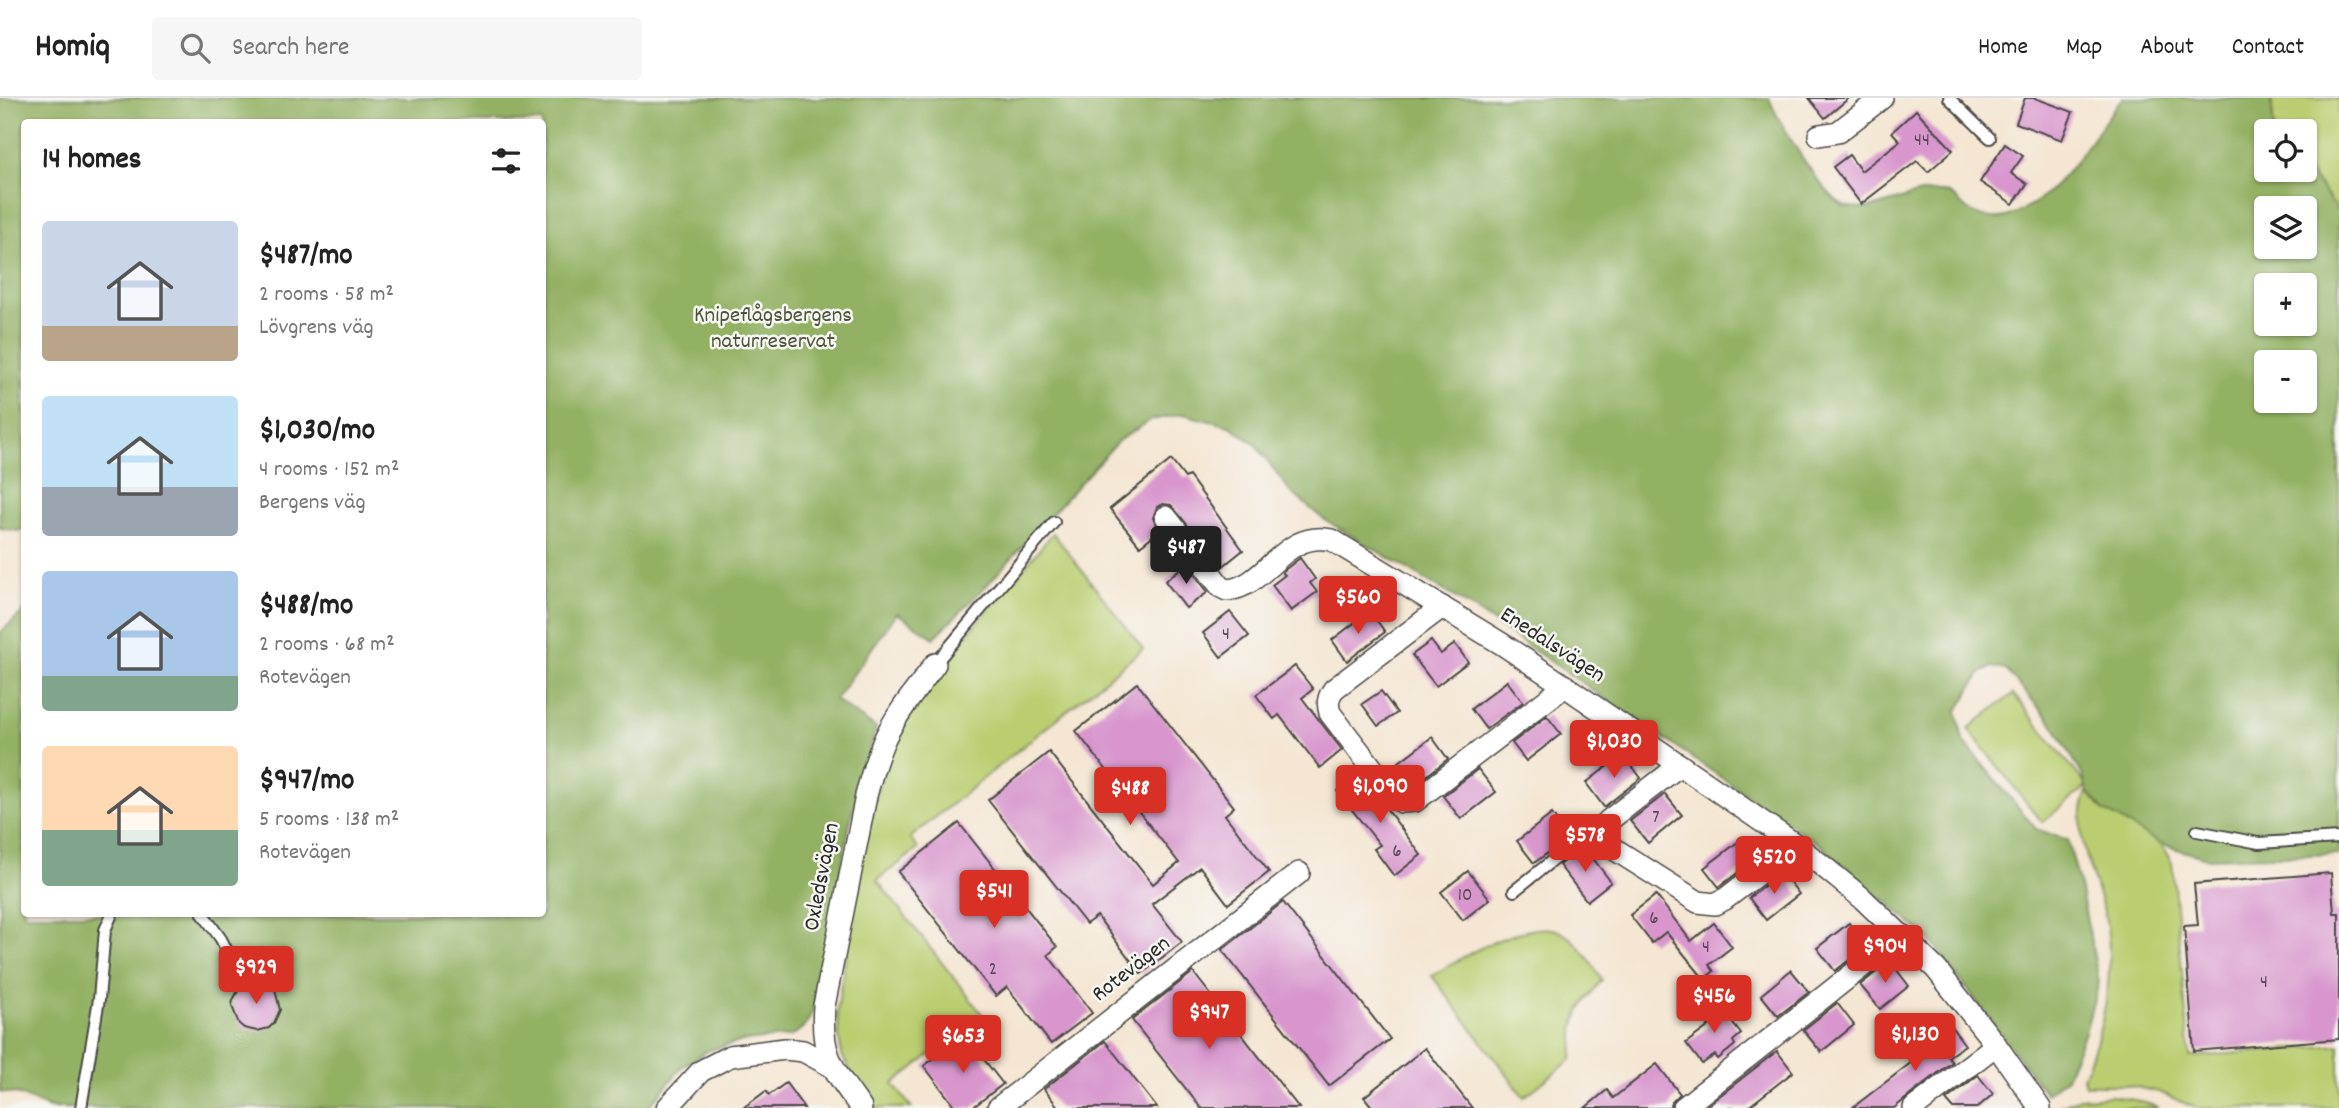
<!DOCTYPE html>
<meta charset="utf-8">
<style>
:root{--surface:#fff;--page:#f6f6f6;--text:#222;--muted:#767676;--line:#e0e0e0;--accent:#d93025}
body{margin:0;font-family:Dekko,sans-serif;background:var(--page);color:var(--text);height:100vh;display:flex;flex-direction:column;font-size:26px;white-space:nowrap}
*{box-sizing:border-box;margin:0}
p{font-size:23px;color:var(--muted)}
.icon{flex:none;width:38px;height:38px;fill:none;stroke:currentColor;stroke-width:2;stroke-linecap:round;stroke-linejoin:round}
.map{position:relative;flex:1;overflow:hidden}
.panel{position:absolute;left:21px;top:21px;width:525px;height:798px;display:flex;flex-direction:column;background:var(--surface);border-radius:7px;box-shadow:0 2px 5px #0004}
.panel>*{flex:none}
.buttons{position:absolute;left:2254px;top:21px;display:grid;gap:14px}
.buttons a{display:grid;place-items:center;width:63px;height:63px;border-radius:7px;background:var(--surface);box-shadow:0 2px 5px #0004;font-size:35px}
.price{position:absolute;translate:-50% -60px;padding:0 16px;border-radius:7px;background:var(--accent);color:#fff;font-size:23px;line-height:46px;filter:drop-shadow(0 2px 4px #0008)}
.price::after{content:'';position:absolute;left:50%;top:42px;width:21px;height:16px;margin-left:-10px;background:inherit;clip-path:polygon(0 0,100% 0,50% 100%)}
.price.active{background:#222;color:#fff}
ul{padding:0;list-style:none}
li{display:flex;align-items:center;gap:21px;height:175px;padding:0 21px}
li span{display:grid;place-items:center;flex:none;width:196px;height:140px;border-radius:7px;color:#555}
li>.icon{margin-inline-start:auto}
span .icon{width:84px;height:84px;fill:#fffc;stroke-width:1}
li b{font-size:30px}
h2{display:flex;justify-content:space-between;align-items:center;height:84px;padding:0 21px;font-size:30px}
header{display:flex;align-items:center;gap:42px;box-sizing:border-box;height:98px;padding:0 35px;background:var(--surface);border-bottom:2px solid var(--line)}
header strong{font-size:33px}
nav{display:flex;gap:38px;margin-inline-start:auto;font-size:24px}
.search{width:490px;height:63px;background:var(--page);display:flex;align-items:center;gap:18px;box-sizing:border-box;padding:0 24px;border-radius:7px;color:var(--muted);font-size:26px}
.map>svg:first-child{display:block}
</style>
<header>
<strong>Homiq</strong>
<div class="search"><svg class="icon" aria-label="search" viewBox="0 0 24 24"><circle cx="10" cy="10" r="6"/><path d="M15 15l6 6"/></svg>Search here</div>
<nav><a>Home</a><a>Map</a><a>About</a><a>Contact</a></nav>
</header>
<div class="map">
<svg width="2339" height="1010" viewBox="0 0 2339 1010">
<rect width="100%" height="100%" fill="#f6f6f2"/>
<filter id="ink" filterUnits="userSpaceOnUse"><feTurbulence type="fractalNoise" baseFrequency=".0143" numOctaves="2"/><feDisplacementMap in="SourceGraphic" scale="14" xChannelSelector="R" yChannelSelector="G"/><feConvolveMatrix kernelMatrix="1 2 1 2 8 2 1 2 1" color-interpolation-filters="sRGB"/></filter>
<filter id="wash" filterUnits="userSpaceOnUse"><feTurbulence type="fractalNoise" baseFrequency=".00686" numOctaves="4" result="noise"/><feDisplacementMap in="SourceGraphic" scale="28" xChannelSelector="R" yChannelSelector="G"/><feGaussianBlur stdDeviation="1.57" result="paint"/><feColorMatrix in="noise" values="0 0 0 0 0 0 0 0 0 0 0 0 0 0 0 0 0 1.4 0 .05"/><feComposite in="paint" operator="in"/></filter>
<g filter="url(#wash)">
<rect width="100%" height="100%" fill="#f4e6d2"/>
<g fill="#bace71" stroke="#727c4e" stroke-width="2">
<path d="M2271,0h68v115l-17,-25 -17,-19v-38h-31z"/>
<path d="M1053,435l90,116 -233,189 8,11 -41,31 105,134 -89,70 19,24h-37l-27,-41 -6,-12 -3,-17 -2,-27 24,-153 24,-99 18,-33 49,-73z"/>
<path d="M2013,596l74,92 -45,36 -74,-93z"/>
<path d="M2087,693l16,19 58,34 11,19 18,194 149,-12v63h-143l-37,-16 -33,-7h-41l-2,-8c21,-46 31,-100 24,-151 -6,-37 -30,-76 -25,-114 0,-7 3,-14 5,-21z"/>
<path d="M1535,831c5,0 11,-1 17,0 22,4 40,33 50,51 -12,14 -26,31 -28,50 0,10 -1,19 -2,29l-48,38 -92,-121c32,-20 65,-40 103,-47z"/>
<path d="M2112,998l33,6 14,6h-102l22,-10z"/>
</g>
<path fill="#93b163" stroke="#5f6e47" stroke-width="2" fill-rule="evenodd" d="M0,0h1769c8,22 54,99 76,108 5,2 15,2 21,2 26,-2 49,-19 77,-16 13,2 19,16 30,21 9,5 27,7 37,3 49,-17 82,-80 112,-118h149l3,33h-8v39l42,1 31,42v641l-133,4 -45,-14 -58,-34 -16,-19 -4,-15 -30,-52 -47,-54 -14,-3 -10,4 -25,41 6,29 73,88 32,11 13,51 18,91 -14,50 -19,46 -20,16 -114,-152 -110,-96 -354,-241 -146,-87 -31,-26 -36,-48 -25,-18 -47,-12 -32,6 -33,21 -130,143 -54,54 -37,-25 -62,87 41,28 -25,90 -39,195 -6,12 -14,11 -49,5 -34,9 -27,17 -34,41h-598l-33,-14 -17,-2v-459l24,-22v303h518v-792h-518v407l-6,2 -18,-3zM2266,110h39v39h-39zM2266,187h39v39h-39zM2266,264h39v39h-39z"/>
<g id="blocks">
<g fill="#d896cd">
<path d="M1809,0h40l-24,20z"/>
<path d="M2025,0h10l38,14 -11,28 -46,-17z"/>
<path d="M1916,12l37,40 -25,22 -11,-11 -56,43 -28,-37 16,-12 12,16 39,-30 -8,-9z"/>
<path d="M2005,46l18,12 -12,17 16,11 -14,20 -33,-22z"/>
<path d="M1171,362l14,18 4,-2 54,74 -21,17 -51,-62 -8,-1 -6,3 -4,11 7,12 -20,16 -30,-37z"/>
<path d="M1300,460l15,21 -5,4 7,9 -26,19 -19,-26 13,-10 -3,-3z"/>
<path d="M1186,466l22,28 -22,16 -21,-27z"/>
<path d="M1370,513l15,21 -38,29 -15,-21z"/>
<path d="M1230,514l19,24 -28,21 -18,-24z"/>
<path d="M1431,543l10,13 14,-10 13,18 -32,24 -24,-31z"/>
<path d="M1295,568l18,23 -11,9 40,52 -22,18 -41,-53 -5,4 -18,-24z"/>
<path d="M1507,583l16,21 -37,27 -15,-20z"/>
<path d="M1137,585l97,124 -9,8 44,57 -41,32 -28,-37 -48,37 30,38 -41,32 -44,-58 -11,8 -98,-124 61,-48 104,132 26,-21 -103,-132z"/>
<path d="M1381,593l16,22 -19,13 -16,-22z"/>
<path d="M1547,618l14,18 -35,27 -14,-18z"/>
<path d="M1432,639l16,22 -32,25 -17,-22z"/>
<path d="M1623,656l18,24 -37,29 -18,-24z"/>
<path d="M1478,671l18,23 -35,27 -18,-23z"/>
<path d="M1360,675l61,82 -27,21 -20,-27 6,-4 -43,-54z"/>
<path d="M1665,696l17,21 -34,28 -18,-22z"/>
<path d="M1552,716l17,23 -35,26 -17,-22z"/>
<path d="M959,725l98,124 -9,8 44,58 -41,31 -44,-57 -11,9 -98,-124z"/>
<path d="M1742,741l15,19 -38,29 -15,-19z"/>
<path d="M1579,751l4,6 5,-3 23,30 -24,19 -28,-36z"/>
<path d="M1468,773l22,28 -27,21 -22,-28z"/>
<path d="M1782,774l17,22 -33,26 -17,-22z"/>
<path d="M2331,775l3,40h5v126l-145,12 -10,-125 14,-1 -4,-41z"/>
<path d="M1656,797l35,46 23,-18 18,24 -23,18 5,6 -10,8 -38,-47 -14,11 -22,-28z"/>
<path d="M1283,804l107,137 -61,47 -107,-136z"/>
<path d="M1849,825l18,23 -32,25 -18,-23z"/>
<path d="M1890,863l19,25 -29,23 -20,-24z"/>
<path d="M1791,872l18,22 -31,24 -17,-21z"/>
<path d="M1193,874l106,136h-98l-69,-88z"/>
<path d="M258,884l16,3 6,25 -6,13 -5,5 -12,3 -13,-3 -5,-4 -7,-18 1,-6 6,-11 6,-4z"/>
<path d="M1716,904l25,32 -8,7 2,4 -17,14 -3,-4 -13,9 -16,-21 23,-17 -9,-11z"/>
<path d="M1837,905l17,22 -33,27 -18,-22z"/>
<path d="M1950,927l15,20 -17,12 4,5 -58,46h-42l82,-63 -4,-5z"/>
<path d="M965,937l38,49 -31,24h-16l-32,-42z"/>
<path d="M1105,943l52,67h-98l-15,-19z"/>
<path d="M1425,950l47,60h-99l-9,-11z"/>
<path d="M1777,953l16,21 -46,36h-43z"/>
<path d="M1657,966l23,30 -9,9 -1,5h-85l22,-18 6,8z"/>
<path d="M1978,977l15,19 -16,14h-24l-7,-8z"/>
<path d="M786,985l18,25h-61l23,-17 3,4z"/>
</g>
</g>
</g>
<g filter="url(#ink)">
<use href="#blocks" fill-opacity="0" stroke="#494744" stroke-width="2"/>
<g fill="none" stroke-linecap="round" stroke-linejoin="round">
<defs>
<g id="service">
<path d="M1949,0l41,40"/>
<path d="M935,566l119,-142"/>
<path d="M2197,733l62,12 80,-5"/>
<path d="M1514,793l69,-55 24,-14"/>
<path d="M203,816l18,25 15,29"/>
<path d="M81,1010l18,-109 6,-69 7,-16"/>
</g>
<g id="minor">
<path d="M1819,37l19,-3 44,-34"/>
<path d="M1166,419l55,70 6,3c40,-3 56,-61 105,-50l170,104 63,42 231,159 28,22 38,31 74,71 60,76 44,63"/>
<path d="M1442,509l-108,82c-6,8 -7,14 -4,24l66,86 6,3 13,-1 150,-115"/>
<path d="M1680,667l-72,56 -3,14 6,12 87,55 17,2 10,-5 71,-54"/>
<path d="M667,1010l34,-37 29,-15 55,-7 18,2 28,15"/>
<path d="M861,1010c-27,-38 -41,-52 -37,-102l42,-210c5,-20 11,-40 19,-58 13,-27 33,-50 50,-74"/>
<path d="M998,1010l301,-235"/>
<path d="M1683,1010l219,-173"/>
<path d="M1914,1010l82,-63"/>
</g>
</defs>
<use href="#service" stroke="#494744" stroke-width="14"/>
<use href="#minor" stroke="#494744" stroke-width="24"/>
<use href="#service" stroke="#fff" stroke-width="10"/>
<use href="#minor" stroke="#fff" stroke-width="21"/>
</g>
</g>
<g text-anchor="middle" dominant-baseline="central" stroke-width="5" stroke-linejoin="round" paint-order="stroke">
<g font-size="19" fill="#564654">
<text x="1922" y="43">44</text>
<text x="1226" y="537">4</text>
<text x="1656" y="720">7</text>
<text x="1397" y="754">6</text>
<text x="1465" y="798">10</text>
<text x="1654" y="821">6</text>
<text x="1706" y="850">4</text>
<text x="993" y="872">2</text>
<text x="2264" y="885">4</text>
</g>
<g font-size="23" fill="#4f543c" stroke="#f6f6f2">
<text x="773" y="218">Knipeflågsbergens<tspan x="773" dy="26">naturreservat</tspan></text>
</g>
<g font-size="23" fill="#2b2b2b" stroke="#f6f6f2">
<text transform="translate(1552 548) rotate(33)">Enedalsvägen</text>
<text transform="translate(823 779) rotate(-79)">Oxledsvägen</text>
<text transform="translate(1132 872) rotate(-38)">Rotevägen</text>
</g>
</g>
</svg>
<div class="buttons">
<a><svg class="icon" aria-label="locate" viewBox="0 0 24 24"><circle cx="12" cy="12" r="6"/><path d="M12 2v4M12 18v4M2 12h4M18 12h4"/></svg></a>
<a><svg class="icon" aria-label="layers" viewBox="0 0 24 24"><path d="M12 4l9 5-9 5-9-5zM3 14l9 5 9-5"/></svg></a>
<a>+</a>
<a>−</a>
</div>
<b class="price active" style="left:1186px;top:488px">$487</b>
<b class="price" style="left:1358px;top:538px">$560</b>
<b class="price" style="left:1614px;top:682px">$1,030</b>
<b class="price" style="left:1380px;top:727px">$1,090</b>
<b class="price" style="left:1130px;top:729px">$488</b>
<b class="price" style="left:1585px;top:776px">$578</b>
<b class="price" style="left:1774px;top:798px">$520</b>
<b class="price" style="left:994px;top:832px">$541</b>
<b class="price" style="left:1885px;top:887px">$904</b>
<b class="price" style="left:256px;top:908px">$929</b>
<b class="price" style="left:1714px;top:937px">$456</b>
<b class="price" style="left:1209px;top:953px">$947</b>
<b class="price" style="left:1915px;top:975px">$1,130</b>
<b class="price" style="left:963px;top:977px">$653</b>
<section class="panel">
<h2>14 homes<svg class="icon" aria-label="filters" viewBox="0 0 24 24"><path d="M4 7h16M4 17h16"/><circle cx="9" cy="7" r="2"/><circle cx="15" cy="17" r="2"/></svg></h2>
<ul>
<li><span style="background:linear-gradient(#c9d6e8 75%,#b9a48a 0)"><svg class="icon" aria-label="home" viewBox="0 0 24 24"><path d="M3 11l9-7 9 7M6 9v11h12V9"/></svg></span><div><b>$487/mo</b><p>2 rooms · 58 m²</p><p>Lövgrens väg</p></div></li>
<li><span style="background:linear-gradient(#bfe0f5 65%,#9aa5b1 0)"><svg class="icon" aria-label="home" viewBox="0 0 24 24"><path d="M3 11l9-7 9 7M6 9v11h12V9"/></svg></span><div><b>$1,030/mo</b><p>4 rooms · 152 m²</p><p>Bergens väg</p></div></li>
<li><span style="background:linear-gradient(#a9c7e8 75%,#7fa58c 0)"><svg class="icon" aria-label="home" viewBox="0 0 24 24"><path d="M3 11l9-7 9 7M6 9v11h12V9"/></svg></span><div><b>$488/mo</b><p>2 rooms · 68 m²</p><p>Rotevägen</p></div></li>
<li><span style="background:linear-gradient(#ffd9b3 60%,#7fa58c 0)"><svg class="icon" aria-label="home" viewBox="0 0 24 24"><path d="M3 11l9-7 9 7M6 9v11h12V9"/></svg></span><div><b>$947/mo</b><p>5 rooms · 138 m²</p><p>Rotevägen</p></div></li>
</ul>
</section>
</div>
